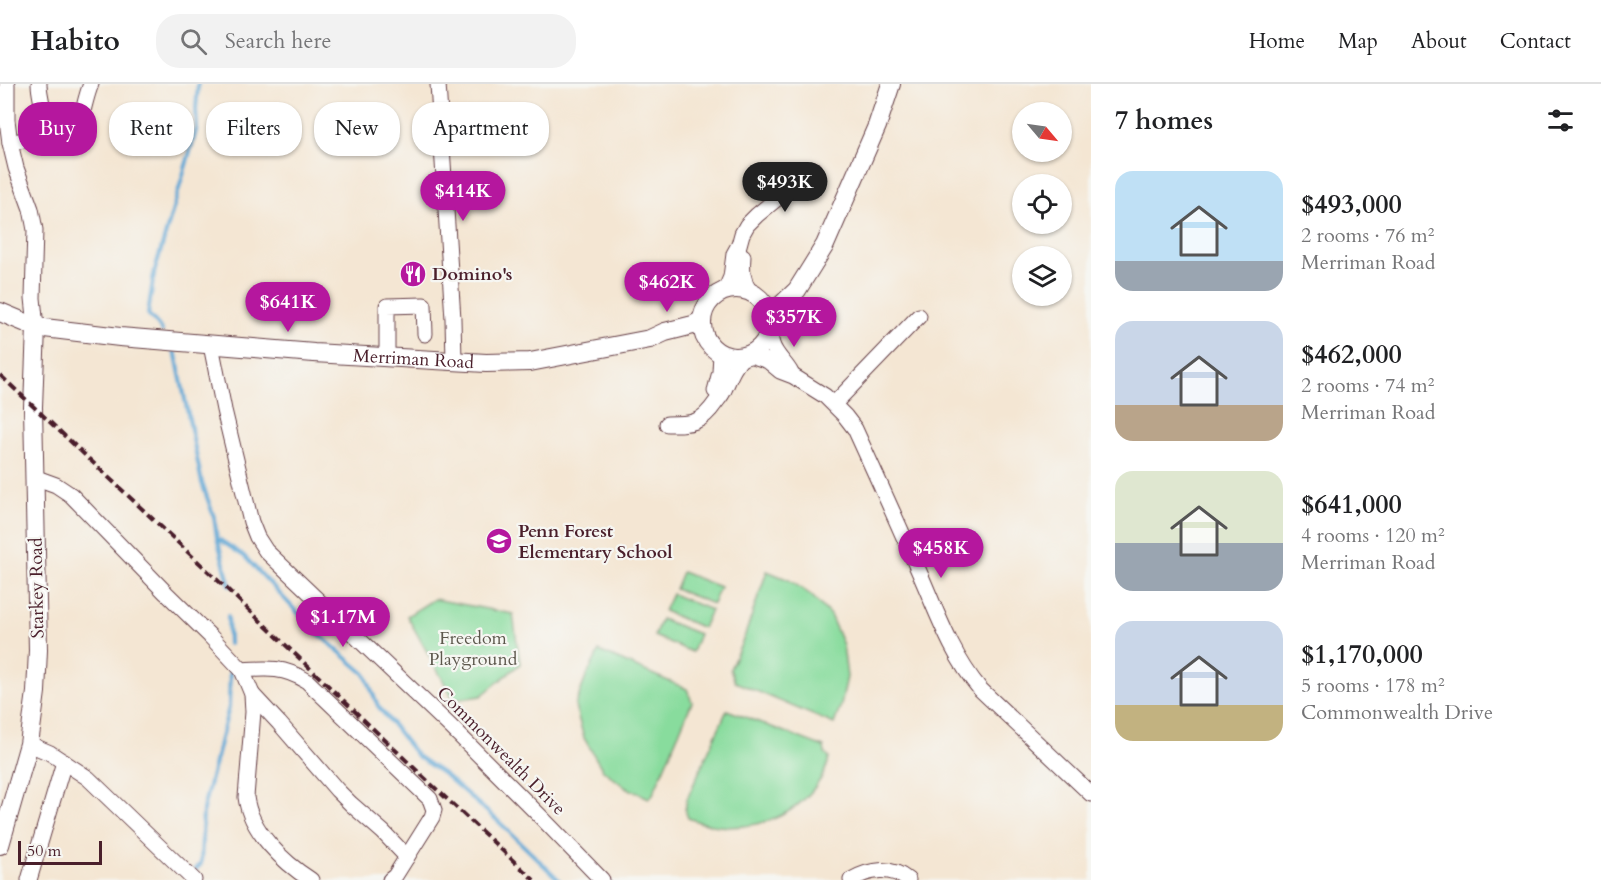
<!DOCTYPE html>
<meta charset="utf-8">
<style>
:root{--surface:#fff;--page:#f2f2f2;--text:#202124;--muted:#757577;--line:#e0e0e0;--accent:#b5179e}
body{margin:0;font-family:Cardo,serif;background:var(--page);color:var(--text);height:100vh;display:flex;flex-direction:column;font-size:22px;white-space:nowrap}
*{box-sizing:border-box;margin:0}
p{font-size:20px;color:var(--muted)}
.icon{flex:none;width:33px;height:33px;fill:none;stroke:currentColor;stroke-width:2;stroke-linecap:round;stroke-linejoin:round}
.map{position:relative;flex:1;overflow:hidden}
.details{display:flex;flex-direction:column;background:var(--surface);width:510px}
.details>*{flex:none}
.guide{position:absolute;left:18px;top:18px;width:570px;height:54px;display:flex;gap:12px}
.needle{width:39px;rotate:119deg}
.tools{position:absolute;left:1012px;top:18px;display:grid;gap:12px}
.tools a{display:grid;place-items:center;width:60px;height:60px;border-radius:50%;background:var(--surface);box-shadow:0 2px 4px #0004;font-size:30px}
.scale{position:absolute;left:18px;bottom:15px;width:84px;box-sizing:border-box;padding-left:6px;border:3px solid #4a1f2b;border-top:0;font-size:16px;line-height:21px;white-space:nowrap;color:#4a1f2b;-webkit-text-stroke:4px #f6f6f2;paint-order:stroke}
.price{position:absolute;translate:-50% -51px;padding:0 14px;border-radius:21px;background:var(--accent);color:#fff;font-size:20px;line-height:39px;filter:drop-shadow(0 2px 3px #0008)}
.price::after{content:'';position:absolute;left:50%;top:36px;width:18px;height:14px;margin-left:-9px;background:inherit;clip-path:polygon(0 0,100% 0,50% 100%)}
.price.selected{background:#222;color:#fff}
ul{padding:0;list-style:none}
li{display:flex;align-items:center;gap:18px;height:150px;padding:0 24px}
li span{display:grid;place-items:center;flex:none;width:168px;height:120px;border-radius:18px;color:#555}
li>.icon{margin-inline-start:auto}
span .icon{width:72px;height:72px;fill:#fffc;stroke-width:1}
li b{font-size:26px}
h2{display:flex;justify-content:space-between;align-items:center;height:72px;padding:0 24px;font-size:26px}
.pill{padding:0 21px;border-radius:24px;background:var(--surface);box-shadow:0 2px 4px #0004;font-size:21px;line-height:54px}
.pill.selected{background:var(--accent);color:#fff}
header{display:flex;align-items:center;gap:36px;box-sizing:border-box;height:84px;padding:0 30px;background:var(--surface);border-bottom:2px solid var(--line)}
header strong{font-size:28px}
nav{display:flex;gap:33px;margin-inline-start:auto;font-size:21px}
.search{width:420px;height:54px;background:var(--page);display:flex;align-items:center;gap:15px;box-sizing:border-box;padding:0 21px;border-radius:24px;color:var(--muted);font-size:22px}
main{display:flex;flex:1;min-height:0}
.map>svg:first-child{display:block}
</style>
<header>
<strong>Habito</strong>
<div class="search"><svg class="icon" aria-label="search" viewBox="0 0 24 24"><circle cx="10" cy="10" r="6"/><path d="M15 15l6 6"/></svg>Search here</div>
<nav><a>Home</a><a>Map</a><a>About</a><a>Contact</a></nav>
</header>
<main>
<div class="map">
<svg width="1091" height="796" viewBox="0 0 1091 796">
<rect width="100%" height="100%" fill="#f6f6f2"/>
<filter id="ink" filterUnits="userSpaceOnUse"><feTurbulence type="fractalNoise" baseFrequency=".0167" numOctaves="2"/><feDisplacementMap in="SourceGraphic" scale="12" xChannelSelector="R" yChannelSelector="G"/><feConvolveMatrix kernelMatrix="1 2 1 2 8 2 1 2 1" color-interpolation-filters="sRGB"/></filter>
<filter id="wash" filterUnits="userSpaceOnUse"><feTurbulence type="fractalNoise" baseFrequency=".008" numOctaves="4" result="noise"/><feDisplacementMap in="SourceGraphic" scale="24" xChannelSelector="R" yChannelSelector="G"/><feGaussianBlur stdDeviation="1.35" result="paint"/><feColorMatrix in="noise" values="0 0 0 0 0 0 0 0 0 0 0 0 0 0 0 0 0 1.4 0 .05"/><feComposite in="paint" operator="in"/></filter>
<g filter="url(#wash)">
<rect width="100%" height="100%" fill="#f4e6d3"/>
<g fill="#88dc9d" stroke="#697e64" stroke-width="1.5">
<path d="M767,487l22,9 22,15 19,20 13,30 4,32 -6,28 -7,19 -99,-42 -5,-13 14,-31z"/>
<path d="M682,488l38,15 -7,17 -38,-15z"/>
<path d="M672,510l39,16 -8,18 -39,-17z"/>
<path d="M434,515l79,15 7,50 -39,32 -27,4 -47,-84z"/>
<path d="M661,535l38,15 -7,18 -38,-16z"/>
<path d="M599,567l88,38 5,13 -39,92 -4,4 -24,-11 -23,-18 -18,-31 -9,-32 11,-29z"/>
<path d="M727,626l97,37 1,6 4,5c-2,11 -7,20 -14,29 -29,39 -83,49 -127,31l-3,-8 2,-11z"/>
</g>
<g fill="none" stroke-linecap="round" stroke-linejoin="round">
<g stroke="#5ea7d5" stroke-width="4">
<path d="M162,247l-4,-6 -10,-11 6,-41 43,-145 -1,-19 2,-25"/>
<path d="M174,268l2,3 26,128 12,34 3,21 13,48"/>
<path d="M217,454l27,18 70,74 51,44 13,32 39,50 28,19 53,46 61,59"/>
<path d="M228,532l1,28"/>
<path d="M196,785l5,-5 2,-55 26,-102 1,-39"/>
</g>
</g>
</g>
<g filter="url(#ink)">
<g fill="none" stroke-linecap="round" stroke-linejoin="round">
<defs>
<g id="minor">
<path d="M7,0v36l3,23 6,25 15,41 4,21 -2,68 3,29"/>
<path d="M438,0l15,235 1,42"/>
<path d="M39,48c10,10 31,20 39,2 4,-8 4,-19 6,-27 2,-8 4,-16 7,-23"/>
<path d="M10,59c8,-2 17,-3 24,-7 18,-10 5,-36 5,-52"/>
<path d="M743,172c-1,14 -1,24 7,36"/>
<path d="M725,207l6,-14 3,-23 5,-9 3,-11 5,-9 10,-10 56,-46"/>
<path d="M770,245c1,4 0,10 2,15 3,11 14,19 19,29"/>
<path d="M211,261l13,65 27,112 6,15 9,14 185,176 88,88 63,65"/>
<path d="M750,271l18,6 12,10 13,5 32,20 20,20 10,13c21,46 42,92 62,138 19,42 33,86 63,122l111,105"/>
<path d="M387,273v-51l37,-1 1,29"/>
<path d="M715,307l5,-19 1,-18"/>
<path d="M834,320l85,-88"/>
<path d="M667,340c25,0 34,0 49,-22 3,-4 6,-7 8,-12 6,-13 9,-23 19,-33"/>
<path d="M34,393l22,8 15,10 95,98 44,43 32,34 10,24 1,18 -7,85c4,34 38,66 65,83"/>
<path d="M242,586c27,-2 42,-3 65,11l123,118 4,11 -2,7 -37,59 -5,4"/>
<path d="M252,610l27,29 58,67 14,14 32,28 24,25"/>
<path d="M29,660l21,9 38,25 106,102"/>
<path d="M29,796l35,-118"/>
<path d="M851,796c18,-11 40,-14 57,0"/>
</g>
<g id="major">
<circle cx="736" cy="239" r="34"/>
<path id="s1" d="M0,228l36,15 84,10 194,16 172,10 44,-1 120,-23 15,-7 28,-7 9,-5"/>
<path d="M770,236l6,-10 21,-20 28,-45 52,-119 14,-42"/>
<path d="M0,761l29,-101 7,-52 2,-42 -5,-243 3,-80"/>
</g>
</defs>
<use href="#minor" stroke="#643d44" stroke-width="17"/>
<use href="#major" stroke="#643d44" stroke-width="20"/>
<use href="#minor" stroke="#fff" stroke-width="15"/>
<use href="#major" stroke="#fff" stroke-width="18"/>
<path stroke="#4a1f2b" stroke-width="4" stroke-dasharray="9 4.5" stroke-linecap="butt" d="M0,291l226,213 207,198 101,94"/>
</g>
</g>
<defs>
<symbol id="restaurant-disc" viewBox="-11 -11 22 22"><circle r="9.5" fill="#b5179e" stroke="#f6f6f2"/><path d="M-5-6h1v4h1v-4h1v4h1v-4h1v5L-1.5 .5V6h-2V.5L-5-1ZM5-6V6H3V1.5H1.5Q1.5-4 5-6Z" fill="#fff"/></symbol>
<symbol id="school-disc" viewBox="-11 -11 22 22"><circle r="9.5" fill="#b5179e" stroke="#f6f6f2"/><path d="M0-5L7-2L0 1L-7-2ZM-4 1L0 2.5L4 1V4Q0 6-4 4Z" fill="#fff"/></symbol>
</defs>
<g fill-rule="evenodd">
<use href="#restaurant-disc" x="398" y="175" width="30" height="30"/>
<use href="#school-disc" x="484" y="442" width="30" height="30"/>
</g>
<g text-anchor="middle" dominant-baseline="central" stroke-width="4.5" stroke-linejoin="round" paint-order="stroke">
<g font-size="18" font-weight="bold" fill="#4a1f2b" stroke="#f6f6f2" text-anchor="start">
<text x="432" y="190">Domino's</text>
<text x="518" y="447">Penn Forest<tspan x="518" dy="21">Elementary School</tspan></text>
</g>
<g font-size="18" fill="#4a1f2b" stroke="#f6f6f2">
<text stroke="none"><textPath href="#s1" startOffset="418">Merriman Road</textPath></text>
<text transform="translate(37 504) rotate(-91)">Starkey Road</text>
<text transform="translate(501 667) rotate(45)">Commonwealth Drive</text>
</g>
<g font-size="18" fill="#5d584d" stroke="#f6f6f2">
<text x="473" y="554">Freedom<tspan x="473" dy="21">Playground</tspan></text>
</g>
</g>
</svg>
<div class="tools">
<a><svg class="needle" viewBox="-14 -14 28 28"><path d="M0-13l5 13h-10z" fill="#e53935"/><path d="M0 13l5-13h-10z" fill="#757577"/></svg></a>
<a><svg class="icon" aria-label="locate" viewBox="0 0 24 24"><circle cx="12" cy="12" r="6"/><path d="M12 2v4M12 18v4M2 12h4M18 12h4"/></svg></a>
<a><svg class="icon" aria-label="layers" viewBox="0 0 24 24"><path d="M12 4l9 5-9 5-9-5zM3 14l9 5 9-5"/></svg></a>
</div>
<div class="scale">50 m</div>
<b class="price selected" style="left:785px;top:129px">$493K</b>
<b class="price" style="left:463px;top:138px">$414K</b>
<b class="price" style="left:667px;top:229px">$462K</b>
<b class="price" style="left:288px;top:249px">$641K</b>
<b class="price" style="left:794px;top:264px">$357K</b>
<b class="price" style="left:941px;top:495px">$458K</b>
<b class="price" style="left:343px;top:564px">$1.17M</b>
<div class="guide">
<a class="pill selected">Buy</a>
<a class="pill">Rent</a>
<a class="pill">Filters</a>
<a class="pill">New</a>
<a class="pill">Apartment</a>
</div>
</div>
<section class="details">
<h2>7 homes<svg class="icon" aria-label="filters" viewBox="0 0 24 24"><path d="M4 7h16M4 17h16"/><circle cx="9" cy="7" r="2"/><circle cx="15" cy="17" r="2"/></svg></h2>
<ul>
<li><span style="background:linear-gradient(#bfe0f5 75%,#9aa5b1 0)"><svg class="icon" aria-label="home" viewBox="0 0 24 24"><path d="M3 11l9-7 9 7M6 9v11h12V9"/></svg></span><div><b>$493,000</b><p>2 rooms · 76 m²</p><p>Merriman Road</p></div></li>
<li><span style="background:linear-gradient(#c9d6e8 70%,#b9a48a 0)"><svg class="icon" aria-label="home" viewBox="0 0 24 24"><path d="M3 11l9-7 9 7M6 9v11h12V9"/></svg></span><div><b>$462,000</b><p>2 rooms · 74 m²</p><p>Merriman Road</p></div></li>
<li><span style="background:linear-gradient(#dfe7d0 60%,#9aa5b1 0)"><svg class="icon" aria-label="home" viewBox="0 0 24 24"><path d="M3 11l9-7 9 7M6 9v11h12V9"/></svg></span><div><b>$641,000</b><p>4 rooms · 120 m²</p><p>Merriman Road</p></div></li>
<li><span style="background:linear-gradient(#c9d6e8 70%,#c2b280 0)"><svg class="icon" aria-label="home" viewBox="0 0 24 24"><path d="M3 11l9-7 9 7M6 9v11h12V9"/></svg></span><div><b>$1,170,000</b><p>5 rooms · 178 m²</p><p>Commonwealth Drive</p></div></li>
</ul>
</section>
</main>
